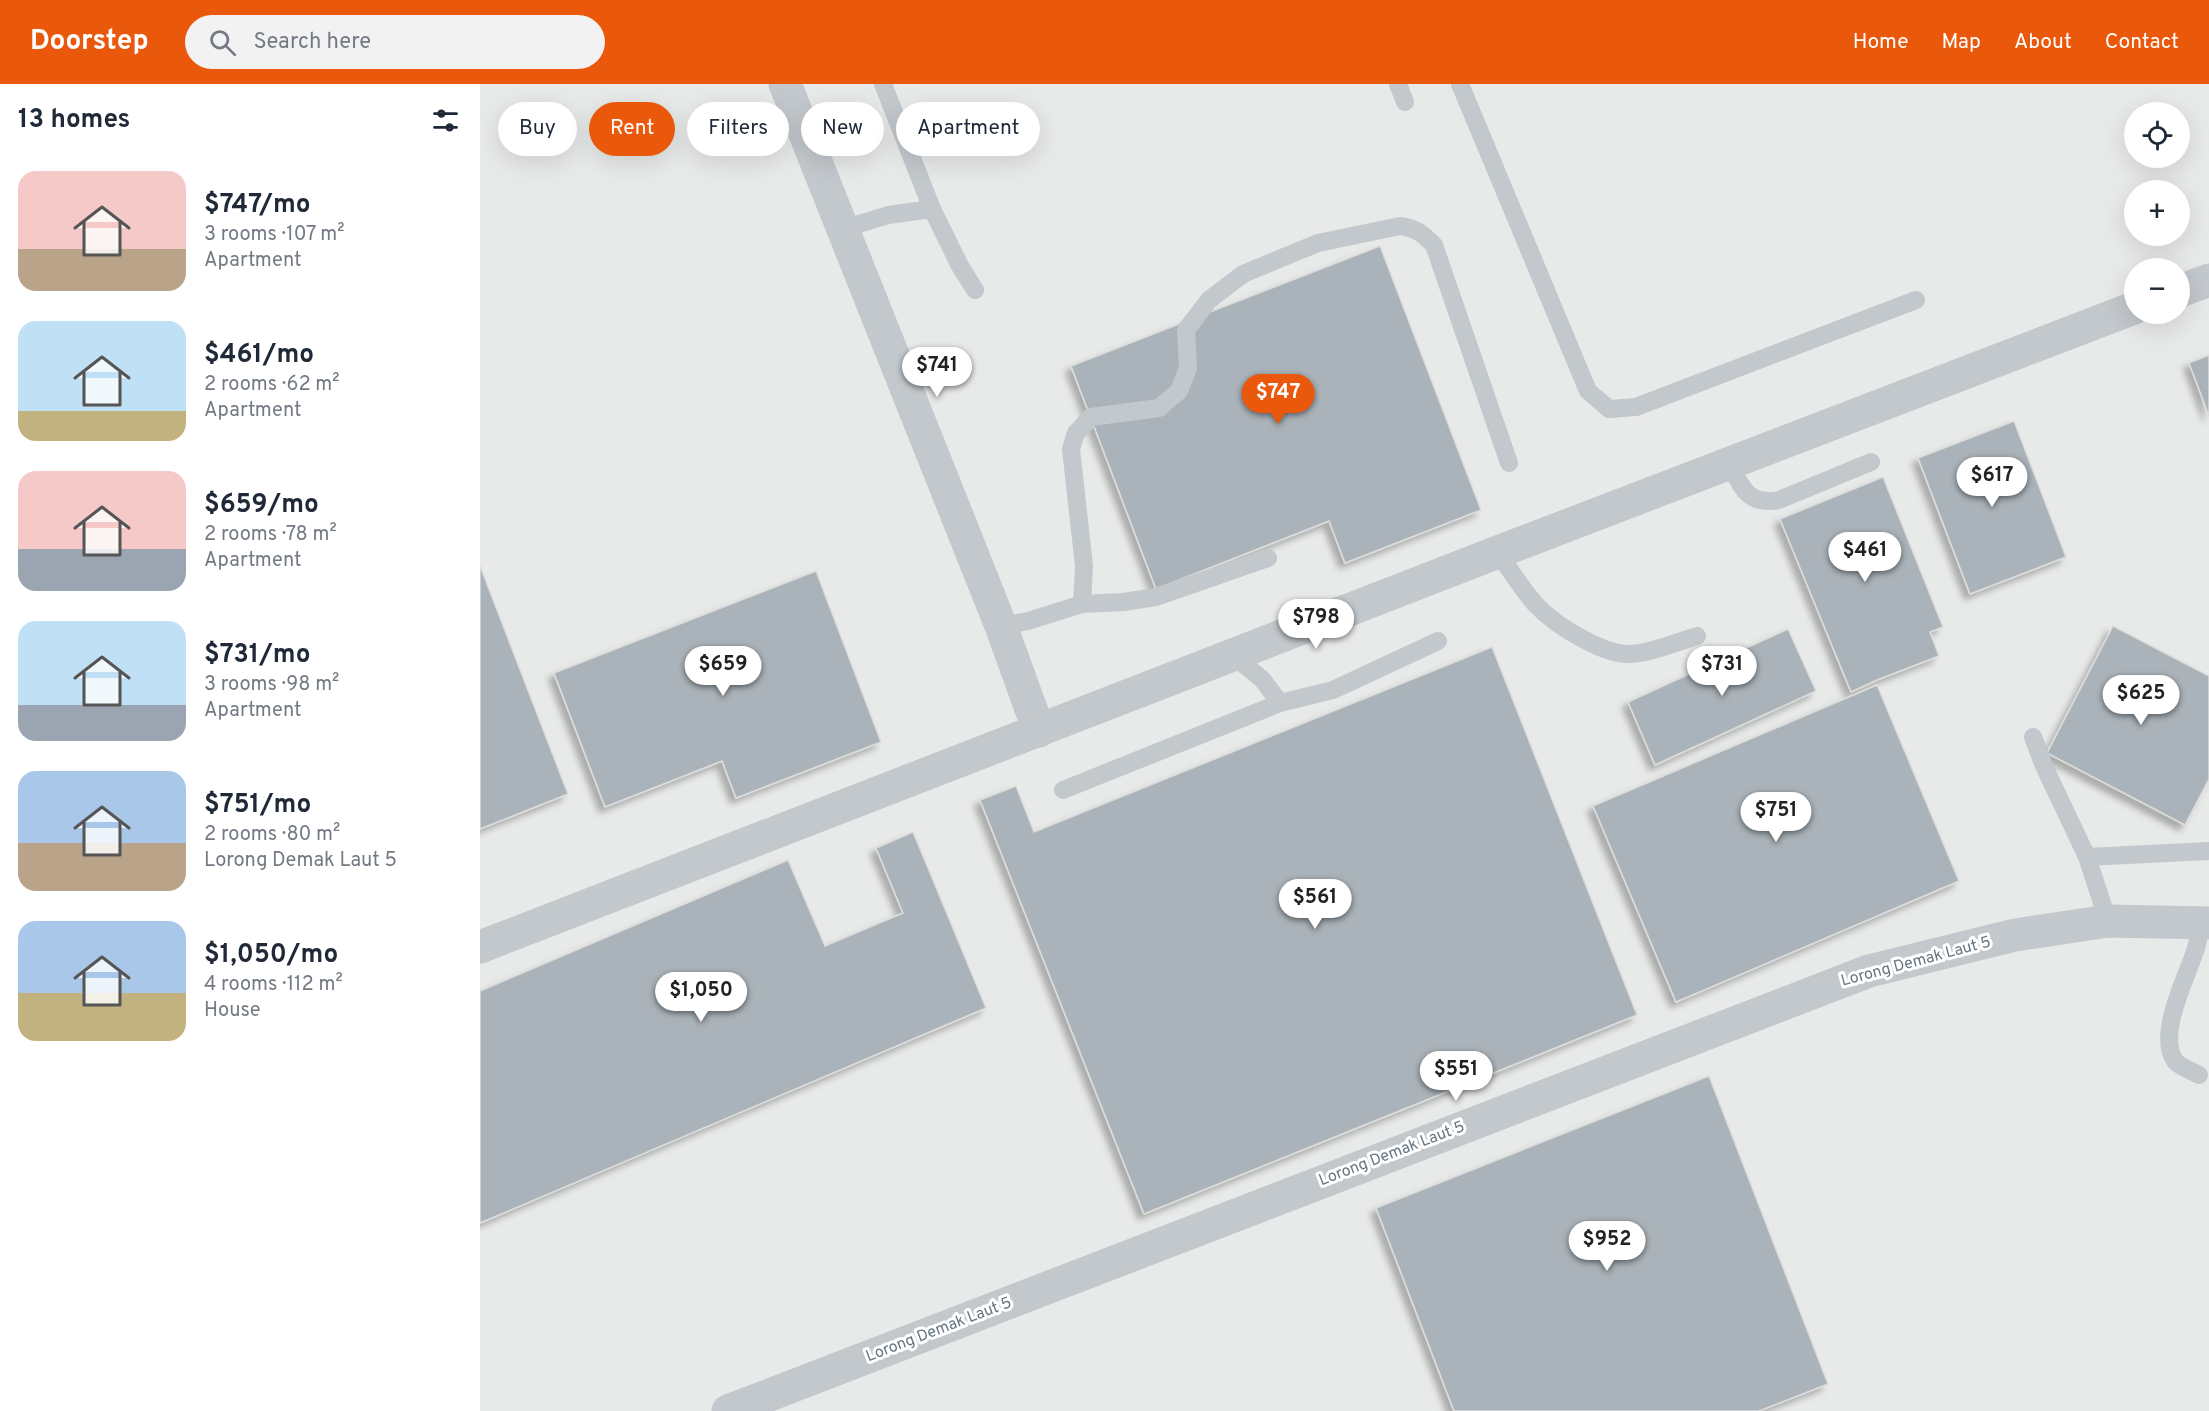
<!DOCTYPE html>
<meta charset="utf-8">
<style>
:root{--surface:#fff;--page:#f2f2f3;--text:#1f2937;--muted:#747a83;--accent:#ea580c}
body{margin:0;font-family:Overpass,sans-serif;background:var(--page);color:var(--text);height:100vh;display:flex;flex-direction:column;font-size:22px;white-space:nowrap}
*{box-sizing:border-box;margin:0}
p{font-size:20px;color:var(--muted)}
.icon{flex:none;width:33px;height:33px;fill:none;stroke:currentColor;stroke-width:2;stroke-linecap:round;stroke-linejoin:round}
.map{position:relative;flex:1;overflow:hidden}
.drawer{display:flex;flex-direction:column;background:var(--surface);width:480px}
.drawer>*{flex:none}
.hud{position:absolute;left:18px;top:18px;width:570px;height:54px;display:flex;gap:12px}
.controls{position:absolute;left:1644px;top:18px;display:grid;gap:12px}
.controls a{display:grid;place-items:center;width:66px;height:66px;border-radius:50%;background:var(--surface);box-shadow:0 6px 24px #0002;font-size:30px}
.price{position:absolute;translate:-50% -51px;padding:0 14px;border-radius:21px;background:#fff;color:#222;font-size:20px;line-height:39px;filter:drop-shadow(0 2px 3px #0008)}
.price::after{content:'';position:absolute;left:50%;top:36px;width:18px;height:14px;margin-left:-9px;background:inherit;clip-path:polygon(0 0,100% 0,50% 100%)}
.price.current{background:var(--accent);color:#fff}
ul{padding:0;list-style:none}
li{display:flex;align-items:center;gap:18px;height:150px;padding:0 18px}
li span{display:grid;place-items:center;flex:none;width:168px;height:120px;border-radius:18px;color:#555}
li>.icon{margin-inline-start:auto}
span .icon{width:72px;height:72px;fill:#fffc;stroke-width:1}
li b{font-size:26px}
h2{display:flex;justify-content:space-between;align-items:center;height:72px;padding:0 18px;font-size:26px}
.tag{padding:0 21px;border-radius:27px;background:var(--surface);box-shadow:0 6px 24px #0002;font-size:21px;line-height:54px}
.tag.current{background:var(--accent);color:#fff}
header{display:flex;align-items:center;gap:36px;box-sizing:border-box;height:84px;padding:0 30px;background:var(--accent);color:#fff}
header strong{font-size:28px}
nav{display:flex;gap:33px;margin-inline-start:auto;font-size:21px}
.search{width:420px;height:54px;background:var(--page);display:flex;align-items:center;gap:15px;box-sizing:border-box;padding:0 21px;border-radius:33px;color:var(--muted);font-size:22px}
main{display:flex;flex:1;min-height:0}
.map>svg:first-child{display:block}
</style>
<header>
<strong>Doorstep</strong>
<div class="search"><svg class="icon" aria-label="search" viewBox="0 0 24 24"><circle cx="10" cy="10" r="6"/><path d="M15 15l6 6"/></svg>Search here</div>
<nav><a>Home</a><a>Map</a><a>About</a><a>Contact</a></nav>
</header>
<main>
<section class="drawer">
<h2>13 homes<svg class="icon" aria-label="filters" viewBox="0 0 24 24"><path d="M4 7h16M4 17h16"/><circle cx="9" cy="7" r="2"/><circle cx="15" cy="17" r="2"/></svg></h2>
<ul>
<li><span style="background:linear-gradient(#f6c9c9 65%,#b9a48a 0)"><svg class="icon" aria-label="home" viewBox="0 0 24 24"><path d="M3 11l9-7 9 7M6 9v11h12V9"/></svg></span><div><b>$747/mo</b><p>3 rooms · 107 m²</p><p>Apartment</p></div></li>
<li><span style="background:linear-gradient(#bfe0f5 75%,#c2b280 0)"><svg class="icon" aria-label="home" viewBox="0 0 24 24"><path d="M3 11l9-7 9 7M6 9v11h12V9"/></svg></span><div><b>$461/mo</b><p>2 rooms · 62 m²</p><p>Apartment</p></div></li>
<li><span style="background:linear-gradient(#f6c9c9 65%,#9aa5b1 0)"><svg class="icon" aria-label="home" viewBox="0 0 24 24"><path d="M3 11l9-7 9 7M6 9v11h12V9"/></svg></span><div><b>$659/mo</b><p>2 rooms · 78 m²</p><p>Apartment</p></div></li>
<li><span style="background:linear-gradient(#bfe0f5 70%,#9aa5b1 0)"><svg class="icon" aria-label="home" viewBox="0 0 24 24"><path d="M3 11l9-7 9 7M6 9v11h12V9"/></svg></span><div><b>$731/mo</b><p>3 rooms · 98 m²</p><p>Apartment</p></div></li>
<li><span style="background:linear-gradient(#a9c7e8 60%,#b9a48a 0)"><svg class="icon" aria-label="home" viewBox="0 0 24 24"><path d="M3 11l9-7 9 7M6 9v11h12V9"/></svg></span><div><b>$751/mo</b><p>2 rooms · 80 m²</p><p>Lorong Demak Laut 5</p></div></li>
<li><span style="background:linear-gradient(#a9c7e8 60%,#c2b280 0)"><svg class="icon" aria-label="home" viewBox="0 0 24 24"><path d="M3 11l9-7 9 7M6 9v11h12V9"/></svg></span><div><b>$1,050/mo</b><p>4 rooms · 112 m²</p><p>House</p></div></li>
</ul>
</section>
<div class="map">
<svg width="1729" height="1327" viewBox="0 0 1729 1327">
<defs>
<filter id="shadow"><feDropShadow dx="-5.5" dy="5.5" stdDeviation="3" flood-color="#0004"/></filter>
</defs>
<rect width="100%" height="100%" fill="#fafaf8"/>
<path fill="#e8e9e9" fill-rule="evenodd" d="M0,0h1729v1327h-1729zM1654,28h46v46h-46zM1654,106h46v46h-46zM1654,184h46v46h-46z"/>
<g fill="#aab3b9" stroke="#dcdcda" stroke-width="1.5" filter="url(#shadow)">
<path d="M900,162l101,264 -136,53 -16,-42 -173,68 -85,-223z"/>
<path d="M1729,271v61l-20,-53z"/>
<path d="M1534,337l52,136 -96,37 -52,-136z"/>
<path d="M1403,393l60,150 -13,5 9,24 -62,24 -26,12 -71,-173z"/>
<path d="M0,482l88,228 -88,35z"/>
<path d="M336,487l65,171 -145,56 -14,-37 -117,46 -51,-134z"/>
<path d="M1633,542l96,50v103l-24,46 -138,-72z"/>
<path d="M1308,545l28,62 -161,74 -27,-63z"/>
<path d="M1012,563l145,368 -493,199 -164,-414 36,-14 18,46z"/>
<path d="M1397,601l82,196 -283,121 -83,-196z"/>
<path d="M433,748l73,176 -506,215v-232l308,-131 37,86 78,-33 -27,-65z"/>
<path d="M1229,992l119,308 -69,27h-305l-78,-203z"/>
</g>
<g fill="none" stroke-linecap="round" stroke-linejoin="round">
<g stroke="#c3c8cc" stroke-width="18">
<path d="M918,0l7,18"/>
<path d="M980,0l128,307 21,18 27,-2 280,-107"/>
<path d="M452,125l28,57 15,24"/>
<path d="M363,145l45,-14 44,-6 -49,-125"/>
<path d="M1249,379c13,24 18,43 50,37l92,-38"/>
<path d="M1018,468c28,42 38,62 85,87 13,7 28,14 43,15 20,1 51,-12 71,-18"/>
<path d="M602,520l41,-2 33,-5 112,-39"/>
<path d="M521,542l27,-5 54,-17 2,-38 -13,-117 5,-16 15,-16 68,-9 20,-17 9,-23 -2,-38 23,-30 34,-26 75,-31 82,-17c16,2 23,8 34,19l75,218"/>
<path d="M752,571l30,24 18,24 53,-13 105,-49"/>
<path d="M1553,653l11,29 43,91 21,64"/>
<path d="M583,706l217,-87"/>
<path d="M1607,773l122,-6"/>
<path d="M1719,991c-7,-4 -19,-8 -24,-14 -18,-26 10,-80 19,-107 4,-10 5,-21 8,-32"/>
</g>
<g stroke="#c3c8cc" stroke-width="33">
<path d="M305,0l216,542 38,105"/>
<path d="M1700,207l29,-11"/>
<path d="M0,863l1018,-395 636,-244"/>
<path d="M248,1327l1141,-440 146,-36 93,-14 101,2"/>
</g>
</g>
<g text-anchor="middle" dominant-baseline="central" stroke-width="6" stroke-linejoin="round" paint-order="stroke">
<g font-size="16" fill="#657683" stroke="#fff">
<text transform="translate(1436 878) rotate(-15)">Lorong Demak Laut 5</text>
<text transform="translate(912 1070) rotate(-21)">Lorong Demak Laut 5</text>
<text transform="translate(459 1246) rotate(-21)">Lorong Demak Laut 5</text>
</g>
</g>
</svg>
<div class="controls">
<a><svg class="icon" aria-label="locate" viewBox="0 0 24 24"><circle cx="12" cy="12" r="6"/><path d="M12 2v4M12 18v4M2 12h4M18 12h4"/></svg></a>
<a>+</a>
<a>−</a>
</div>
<b class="price" style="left:457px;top:314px">$741</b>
<b class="price current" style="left:798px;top:341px">$747</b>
<b class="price" style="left:1512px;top:424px">$617</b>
<b class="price" style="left:1385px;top:499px">$461</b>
<b class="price" style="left:836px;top:566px">$798</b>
<b class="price" style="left:243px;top:613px">$659</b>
<b class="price" style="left:1242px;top:613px">$731</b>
<b class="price" style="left:1661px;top:642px">$625</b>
<b class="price" style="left:1296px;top:759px">$751</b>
<b class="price" style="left:835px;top:846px">$561</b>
<b class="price" style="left:221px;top:939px">$1,050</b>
<b class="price" style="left:976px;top:1018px">$551</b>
<b class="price" style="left:1127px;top:1188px">$952</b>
<div class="hud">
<a class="tag">Buy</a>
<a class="tag current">Rent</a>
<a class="tag">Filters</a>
<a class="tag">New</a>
<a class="tag">Apartment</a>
</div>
</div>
</main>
